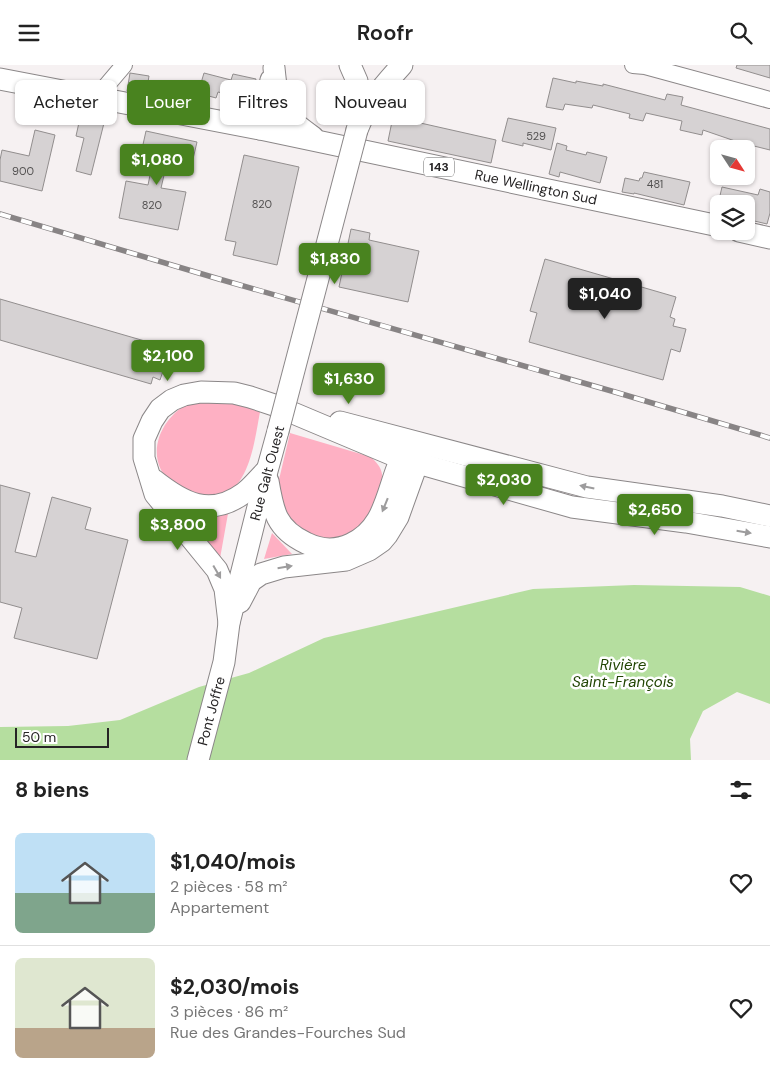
<!DOCTYPE html>
<html lang="fr">
<meta charset="utf-8">
<style>
:root{--surface:#fff;--page:#f2f2f2;--text:#222;--muted:#767676;--line:#e0e0e0;--accent:#49831f}
body{margin:0;font-family:"DM Sans",sans-serif;background:var(--page);color:var(--text);height:100vh;display:flex;flex-direction:column;font-size:19px;white-space:nowrap}
*{box-sizing:border-box;margin:0}
p{font-size:16px;color:var(--muted)}
.icon{flex:none;width:28px;height:28px;fill:none;stroke:currentColor;stroke-width:2;stroke-linecap:round;stroke-linejoin:round}
.map{position:relative;height:695px;overflow:hidden}
.drawer{display:flex;flex-direction:column;background:var(--surface);flex:1}
.drawer>*{flex:none}
.banner{position:absolute;left:15px;top:15px;width:500px;height:45px;display:flex;gap:10px}
.needle{width:32px;rotate:126deg}
.controls{position:absolute;left:710px;top:75px;display:grid;gap:10px}
.controls a{display:grid;place-items:center;width:45px;height:45px;border-radius:8px;background:var(--surface);box-shadow:0 1px 4px #0004;font-size:25px}
.scale{position:absolute;left:15px;bottom:12px;width:94px;box-sizing:border-box;padding-left:5px;border:2px solid #262425;border-top:0;font-size:14px;line-height:18px;white-space:nowrap;color:#262425;-webkit-text-stroke:4px #fff;paint-order:stroke}
.price{position:absolute;translate:-50% -42px;padding:0 11px;border-radius:5px;background:var(--accent);color:#fff;font-size:16px;line-height:32px;filter:drop-shadow(0 1px 2px #0008)}
.price::after{content:'';position:absolute;left:50%;top:30px;width:15px;height:11px;margin-left:-8px;background:inherit;clip-path:polygon(0 0,100% 0,50% 100%)}
.price.on{background:#222;color:#fff}
ul{padding:0;list-style:none}
li{display:flex;align-items:center;gap:15px;height:125px;padding:0 15px}
li+li{border-top:1px solid var(--line)}
li span{display:grid;place-items:center;flex:none;width:140px;height:100px;border-radius:8px;color:#555}
li>.icon{margin-inline-start:auto}
span .icon{width:60px;height:60px;fill:#fffc;stroke-width:1}
li b{font-size:21px}
h2{display:flex;justify-content:space-between;align-items:center;height:60px;padding:0 15px;font-size:21px}
.chip{padding:0 18px;border-radius:8px;background:var(--surface);box-shadow:0 1px 4px #0004;font-size:18px;line-height:45px}
.chip.on{background:var(--accent);color:#fff}
header{display:flex;justify-content:space-between;align-items:center;height:65px;padding:0 15px;background:var(--surface);font-size:22px;font-weight:600}
.map>svg:first-child{display:block}
</style>
<header><svg class="icon" aria-label="menu" viewBox="0 0 24 24"><path d="M4 6h16M4 12h16M4 18h16"/></svg>Roofr<svg class="icon" aria-label="search" viewBox="0 0 24 24"><circle cx="10" cy="10" r="6"/><path d="M15 15l6 6"/></svg></header>
<div class="map">
<svg width="770" height="695" viewBox="0 0 770 695">
<rect width="100%" height="100%" fill="#f6f1f2"/>
<g fill="#feb0c3">
<path d="M211,334l50,8c-6,28 -9,74 -37,88 -8,4 -19,4 -27,5 -12,-8 -29,-18 -36,-30 -13,-26 6,-58 31,-68 5,-2 13,-2 19,-3z"/>
<path d="M290,368l81,24c5,5 10,10 11,17 2,14 -11,43 -21,54 -6,6 -20,10 -28,14l-42,-15 -14,-39z"/>
<path d="M229,443l-10,56 -42,-50c19,2 34,0 52,-6z"/>
<path d="M272,468l20,21 -28,5z"/>
</g>
<path fill="#b5de9f" d="M634,520l106,2 30,9v108l-33,-12 -34,19 -13,28 1,21h-691v-33l68,-1 52,-6 79,-33 50,-14 75,-35 209,-49z"/>
<g fill="#d6d2d3" stroke="#928e8e">
<path d="M737,0h33v13l-34,-10z"/>
<path d="M130,8l19,3 -3,18 -19,-3z"/>
<path d="M204,8l27,7 2,-6 23,5 -5,21 -33,-8 -2,6 -18,-5z"/>
<path d="M553,13l23,5v-2l27,5v-2l62,16 2,-6 16,3 -2,8 89,24v21l-32,-8 -35,-12 -1,5 -22,-5 2,-9 -36,-8 -3,8 -14,-3 1,-4 -37,-9 -1,3 -27,-4 -2,6 -17,-3z"/>
<path d="M395,42l23,5 -2,10 80,18 -5,23 -103,-22z"/>
<path d="M80,53l24,5 -13,52 -15,-4 8,-33 -8,-2z"/>
<path d="M508,53l48,10 -5,22 -28,-7v3l-21,-5z"/>
<path d="M35,65l20,5 -13,56 -42,-10v-21l2,-10 27,6z"/>
<path d="M146,66l51,11 -4,17 -24,-5 -8,34 25,4 -8,38 -59,-12 7,-37 22,4 7,-34 -13,-2z"/>
<path d="M557,78l10,3 -1,4 20,5 1,-3 20,5 -7,26 -40,-11 -1,5 -10,-3z"/>
<path d="M244,90l55,12 -22,98 -44,-10 3,-13 -11,-2z"/>
<path d="M644,107l46,10 -6,23 -50,-12v1l-12,-2 3,-14 14,3 1,-3h2z"/>
<path d="M722,122l36,8 2,-6 10,3v21l-3,11 -21,-5 5,-15h-33z"/>
<path d="M351,164l19,4 -1,7 50,11 -11,51 -69,-15z"/>
<path d="M545,194l131,38 -6,20 5,2 -2,7 13,3 -6,23 -9,-3 -8,31 -134,-38 8,-29 -7,-2z"/>
<path d="M0,234l162,47 -3,10 8,3 -7,21 -7,-3 -2,7 -151,-44z"/>
<path d="M0,420l30,8 -15,59 21,5 16,-60 39,11 -6,21 43,11 -31,119 -83,-21 8,-30 -22,-6z"/>
</g>
<g fill="none" stroke-linecap="round" stroke-linejoin="round">
<defs>
<g id="minor">
<path d="M633,0l12,1 125,34"/>
<path d="M96,33l28,-33"/>
</g>
<g id="major">
<path d="M350,0l7,16 5,36"/>
<path d="M274,3c4,40 6,46 39,69"/>
<path d="M0,14l260,50 459,97"/>
<path d="M260,64l11,-49"/>
<path d="M357,65c10,-26 27,-45 45,-65"/>
<path d="M739,166l31,7"/>
<path d="M340,357l247,65 135,19 48,10"/>
<path d="M154,415c29,23 56,38 90,13 8,-6 15,-15 22,-22"/>
<path d="M268,416c5,30 8,48 38,62 14,7 30,8 45,1 40,-18 35,-66 57,-97"/>
<path d="M240,537l11,-21 10,-7 23,-7 62,-7 23,-10 13,-9 5,-6 11,-18 19,-53 -2,-13"/>
<path d="M229,558l-4,-34 -8,-19 -62,-76 -11,-36v-19l8,-18 8,-12 12,-9 12,-5 17,-3 33,1 16,4 24,8 126,53 172,49 114,15 84,15"/>
<path d="M198,695l26,-98 5,-39 38,-152 11,-40"/>
</g>
</defs>
<use href="#minor" stroke="#8b8788" stroke-width="18"/>
<use href="#major" stroke="#8b8788" stroke-width="23"/>
<use href="#minor" stroke="#fff" stroke-width="16"/>
<use href="#major" stroke="#fff" stroke-width="21"/>
<defs>
<path id="rail" d="M0,149l219,65 396,113 155,46"/>
</defs>
<use href="#rail" stroke="#888485" stroke-width="5.5"/>
<use href="#rail" stroke="#fff" stroke-width="4" stroke-dasharray="11" stroke-linecap="butt"/>
<defs>
<path id="major-bridge" d="M278,366l79,-301"/>
</defs>
<use href="#major-bridge" stroke="#8b8788" stroke-width="23" stroke-linecap="butt"/>
<use href="#major-bridge" stroke="#fff" stroke-width="21"/>
</g>
<defs><path id="oneway-solid" d="M-6-.8H1V-3.2L6.5 0L1 3.2V.8H-6Z" transform="scale(1.25)"/></defs>
<g fill="#9d9c9d">
<use href="#oneway-solid" transform="translate(587 422) rotate(-168)"/>
<use href="#oneway-solid" transform="translate(385 440) rotate(112)"/>
<use href="#oneway-solid" transform="translate(744 467) rotate(9)"/>
<use href="#oneway-solid" transform="translate(285 502) rotate(-9)"/>
<use href="#oneway-solid" transform="translate(217 507) rotate(60)"/>
</g>
<g text-anchor="middle" dominant-baseline="central" stroke-width="5" stroke-linejoin="round" paint-order="stroke">
<g font-size="11" fill="#525050">
<text x="536" y="71">529</text>
<text x="23" y="106">900</text>
<text x="655" y="119">481</text>
<text x="262" y="139">820</text>
<text x="152" y="140">820</text>
</g>
<rect fill="#fff" stroke="#676666" stroke-width="1" x="424" y="92.5" width="30" height="19" rx="4"/>
<g font-size="12" font-weight="bold" fill="#262425">
<text x="439" y="102">143</text>
</g>
<g font-size="14" fill="#262425" stroke="#fff">
<text transform="translate(536 122) rotate(12)">Rue Wellington Sud</text>
<text transform="translate(267 408) rotate(-75)">Rue Galt Ouest</text>
<text transform="translate(211 646) rotate(-75)">Pont Joffre</text>
</g>
<g font-size="15" font-style="italic" fill="#214503" stroke="#fff">
<text x="623" y="600">Rivière<tspan x="623" dy="17">Saint-François</tspan></text>
</g>
</g>
</svg>
<div class="controls">
<a><svg class="needle" viewBox="-14 -14 28 28"><path d="M0-13l5 13h-10z" fill="#e53935"/><path d="M0 13l5-13h-10z" fill="#767676"/></svg></a>
<a><svg class="icon" aria-label="layers" viewBox="0 0 24 24"><path d="M12 4l9 5-9 5-9-5zM3 14l9 5 9-5"/></svg></a>
</div>
<div class="scale">50 m</div>
<b class="price" style="left:157px;top:121px">$1,080</b>
<b class="price" style="left:335px;top:220px">$1,830</b>
<b class="price on" style="left:605px;top:255px">$1,040</b>
<b class="price" style="left:168px;top:317px">$2,100</b>
<b class="price" style="left:349px;top:340px">$1,630</b>
<b class="price" style="left:504px;top:441px">$2,030</b>
<b class="price" style="left:655px;top:471px">$2,650</b>
<b class="price" style="left:178px;top:486px">$3,800</b>
<div class="banner">
<a class="chip">Acheter</a>
<a class="chip on">Louer</a>
<a class="chip">Filtres</a>
<a class="chip">Nouveau</a>
</div>
</div>
<section class="drawer">
<h2>8 biens<svg class="icon" aria-label="filters" viewBox="0 0 24 24"><path d="M4 7h16M4 17h16"/><circle cx="9" cy="7" r="2"/><circle cx="15" cy="17" r="2"/></svg></h2>
<ul>
<li><span style="background:linear-gradient(#bfe0f5 60%,#7fa58c 0)"><svg class="icon" aria-label="home" viewBox="0 0 24 24"><path d="M3 11l9-7 9 7M6 9v11h12V9"/></svg></span><div><b>$1,040/mois</b><p>2 pièces · 58 m²</p><p>Appartement</p></div><svg class="icon" aria-label="heart" viewBox="0 0 24 24"><path d="M12 20l-8-8c-3-5 5-10 8-4 3-6 11-1 8 4z"/></svg></li>
<li><span style="background:linear-gradient(#dfe7d0 70%,#b9a48a 0)"><svg class="icon" aria-label="home" viewBox="0 0 24 24"><path d="M3 11l9-7 9 7M6 9v11h12V9"/></svg></span><div><b>$2,030/mois</b><p>3 pièces · 86 m²</p><p>Rue des Grandes-Fourches Sud</p></div><svg class="icon" aria-label="heart" viewBox="0 0 24 24"><path d="M12 20l-8-8c-3-5 5-10 8-4 3-6 11-1 8 4z"/></svg></li>
</ul>
</section>
